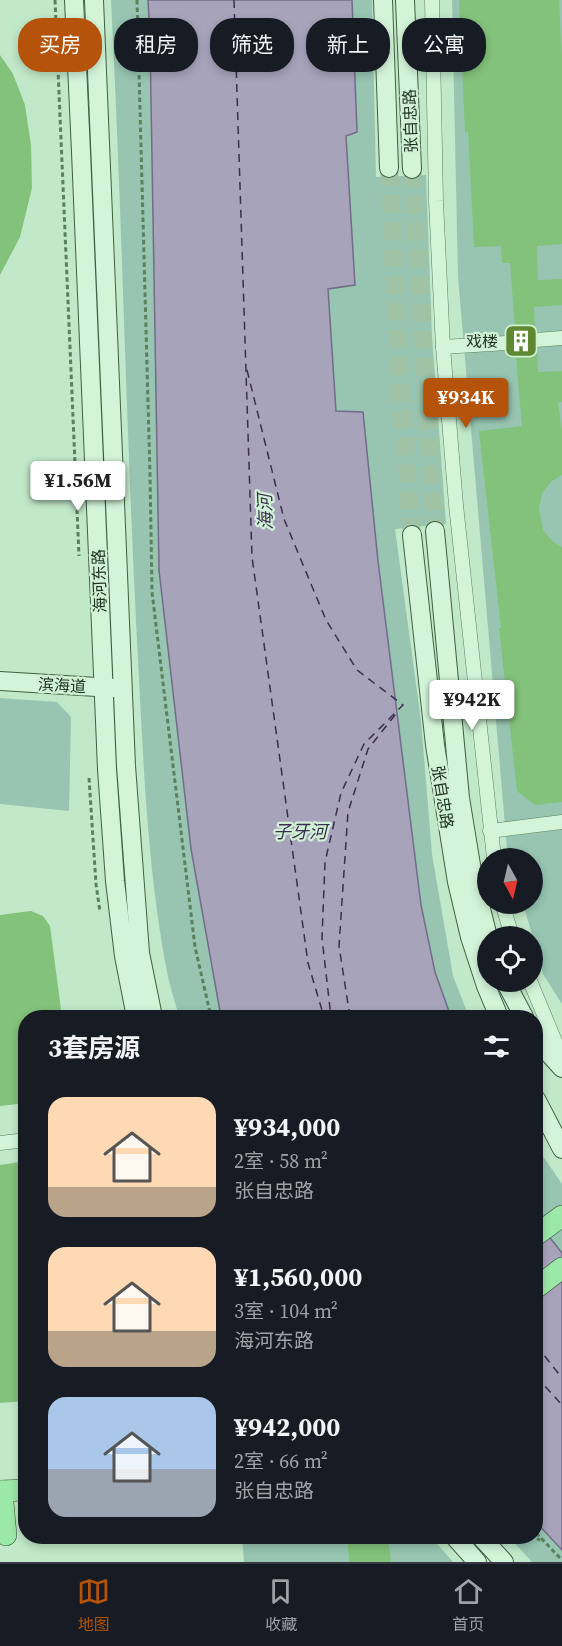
<!DOCTYPE html>
<html lang="zh">
<meta charset="utf-8">
<style>
:root{--surface:#171b24;--page:#20242c;--text:#f1f3f6;--muted:#9ea1a6;--line:#363941;--accent:#b45309}
body{margin:0;font-family:"Source Serif 4","Noto Sans SC",serif;background:var(--page);color:var(--text);height:100vh;display:flex;flex-direction:column;font-size:22px;white-space:nowrap}
*{box-sizing:border-box;margin:0}
p{font-size:20px;color:var(--muted)}
.icon{flex:none;width:33px;height:33px;fill:none;stroke:currentColor;stroke-width:2;stroke-linecap:round;stroke-linejoin:round}
.map{position:relative;flex:1;overflow:hidden}
.details{position:absolute;left:18px;top:1010px;width:525px;height:534px;display:flex;flex-direction:column;background:var(--surface);border-radius:24px;box-shadow:0 3px 9px #0003}
.details>*{flex:none}
.guide{position:absolute;left:18px;top:18px;width:526px;height:54px;display:flex;gap:12px}
.needle{width:39px;rotate:172deg}
.tools{position:absolute;left:477px;top:848px;display:grid;gap:12px}
.tools a{display:grid;place-items:center;width:66px;height:66px;border-radius:50%;background:var(--surface);box-shadow:0 3px 9px #0003;font-size:30px}
.price{position:absolute;translate:-50% -51px;padding:0 14px;border-radius:6px;background:#fff;color:#222;font-size:20px;line-height:39px;filter:drop-shadow(0 2px 3px #0008)}
.price::after{content:'';position:absolute;left:50%;top:36px;width:18px;height:14px;margin-left:-9px;background:inherit;clip-path:polygon(0 0,100% 0,50% 100%)}
.price.current{background:var(--accent);color:#fff}
ul{padding:0;list-style:none}
li{display:flex;align-items:center;gap:18px;height:150px;padding:0 30px}
li span{display:grid;place-items:center;flex:none;width:168px;height:120px;border-radius:18px;color:#555}
li>.icon{margin-inline-start:auto}
span .icon{width:72px;height:72px;fill:#fffc;stroke-width:1}
li b{font-size:26px}
h2{display:flex;justify-content:space-between;align-items:center;height:72px;padding:0 30px;font-size:26px}
.pill{padding:0 21px;border-radius:24px;background:var(--surface);box-shadow:0 3px 9px #0003;font-size:21px;line-height:54px}
.pill.current{background:var(--accent);color:#fff}
.menu{display:flex;justify-content:space-around;align-items:center;height:84px;border-top:2px solid var(--line);background:var(--surface);font-size:16px;color:var(--muted)}
.menu a{display:grid;justify-items:center;gap:3px}
.menu .current{color:var(--accent)}
.map>svg:first-child{display:block}
</style>
<div class="map">
<svg width="562" height="1562" viewBox="0 0 562 1562">
<rect width="100%" height="100%" fill="#c1e8c8"/>
<g fill="#97c5b2">
<path d="M111,0h261l4,177 50,-2 6,161 14,188 -51,5 26,192 11,133 21,122 16,41h-290c-4,-16 -10,-33 -13,-50 -20,-108 -23,-217 -29,-326 -11,-214 -15,-428 -26,-641z"/>
<path d="M452,0h110v1004l-19,-30 -20,-71h9v-45h-22l-3,-9 -49,-572z"/>
<path d="M0,698l57,4 14,15 -2,94 -69,-7z"/>
<path d="M536,1146l26,38v378h-30l-24,-26h28z"/>
<path d="M242,1536h188l23,26h-209z"/>
</g>
<g fill="#a7a3bb" stroke="#726c88" stroke-width="1.5">
<path d="M148,0h204l5,132 -11,4 9,149 -27,4 8,122 27,1 15,149 43,344 14,67 16,45h-230l-30,-168 -32,-279 -9,-529z"/>
<path d="M536,1220l26,33v297l-26,-28z"/>
</g>
<g fill="none" stroke-linecap="round" stroke-linejoin="round">
<g stroke="#3c2e4f" stroke-width="1.5" stroke-dasharray="8 6" stroke-linecap="butt">
<path d="M234,0l18,557 56,406 16,54"/>
<path d="M247,370l37,149 42,101 31,50 46,35 -39,39 -23,49 -16,69 -3,76 9,79"/>
<path d="M350,1017l-11,-71 9,-134 20,-63 31,-39"/>
<path d="M536,1345l26,33"/>
<path d="M536,1376l26,29"/>
</g>
</g>
<g fill="#83c27b">
<path d="M459,0h100l3,57v187l-25,2 1,34 24,-1v26l-28,2 1,24 -5,2 -3,7 2,6 8,3 1,23 24,-1v31h-4l4,29v44l-10,6 -6,7 -4,6 -3,15 4,21 10,12 9,5v255l-27,3 -18,-14 -18,-163h2l-22,-197 43,-5 -6,-68h-9v-6l7,-5 1,-5 -5,-7 -5,-1v-6l10,-1 -5,-64h-8l-1,-17 -27,1 -6,-116 -3,1z"/>
<path d="M0,55l13,19 12,31 6,40 1,43 -12,49 -20,38z"/>
<path d="M31,911l12,5 7,10 12,91h-36v86l-26,3v-191z"/>
<path d="M26,1161v240l-26,2v-238z"/>
<path d="M347,1536h41l3,26h-42z"/>
</g>
<g fill="none" stroke-linecap="round" stroke-linejoin="round">
<path stroke="#a0c3a6" stroke-width="14" stroke-dasharray="14 7" stroke-linecap="butt" d="M506,343l30,-3"/>
<g stroke="#a0c3a6" stroke-width="18" stroke-dasharray="18 9" stroke-linecap="butt">
<path d="M389,168l11,214 12,153"/>
<path d="M412,169l23,362"/>
</g>
<defs>
<g id="street">
<path d="M432,0l4,201 7,146 13,158 38,353"/>
<path d="M536,340l26,-2"/>
<path d="M443,347l63,-4"/>
<path d="M490,831l72,-9"/>
<path d="M502,903l10,33"/>
<path d="M530,981l32,77"/>
<path d="M0,1143l26,-3"/>
</g>
<g id="secondary">
<path d="M74,0l7,152 26,617 8,112 9,75 12,61"/>
<path d="M94,0l32,766 14,187 13,64"/>
<path d="M383,0l6,168"/>
<path d="M405,0l7,169"/>
<path d="M435,531l25,267 13,79 15,60"/>
<path d="M412,535l23,210 22,137 13,55 16,49 13,31"/>
<path d="M0,681l113,7"/>
<path d="M505,981l19,36"/>
<path d="M536,1035l8,13 18,20"/>
<path d="M536,1099l26,50"/>
<path d="M454,1536l23,26"/>
<path d="M480,1536l24,26"/>
</g>
<g id="primary">
<path d="M536,1235l26,-19"/>
<path d="M536,1288l26,-20"/>
<path d="M0,1491l26,-1"/>
<path d="M2,1491l4,44"/>
</g>
</defs>
<use href="#street" stroke="#5b805b" stroke-width="15"/>
<use href="#secondary" stroke="#3f613e" stroke-width="20"/>
<use href="#primary" stroke="#314e2f" stroke-width="22"/>
<g stroke="#5b805b" stroke-width="3" stroke-dasharray="4.5 3" stroke-linecap="butt">
<path d="M55,0l24,556"/>
<path d="M137,0l13,475 2,117 43,355 16,70"/>
<path d="M89,778l7,106 4,28"/>
<path d="M536,1533l26,27"/>
<path d="M530,1536l10,4"/>
</g>
<use href="#street" stroke="#d3f4d9" stroke-width="14"/>
<use href="#secondary" stroke="#d3f4d9" stroke-width="18"/>
<use href="#primary" stroke="#9ce8a8" stroke-width="21"/>
</g>
<defs>
<symbol id="building-square" viewBox="-11 -11 22 22"><rect x="-9" y="-9" width="18" height="18" rx="4" fill="#608831" stroke="#d0f1d6"/><path d="M-4-6H4V6H1V3H-1V6H-4ZM-2.5-4.3h1.7v1.8h-1.7ZM.8-4.3h1.7v1.8H.8ZM-2.5-1h1.7V.8h-1.7ZM.8-1h1.7V.8H.8Z" fill="#fff"/></symbol>
</defs>
<g fill-rule="evenodd">
<use href="#building-square" x="502" y="322" width="38" height="38"/>
</g>
<g text-anchor="middle" dominant-baseline="central" stroke-width="4.5" stroke-linejoin="round" paint-order="stroke">
<g font-size="16" fill="#1e311d" stroke="#d0f1d6">
<text transform="translate(410 121) rotate(-92)">张自忠路</text>
<text transform="translate(99 581) rotate(-92)">海河东路</text>
<text transform="translate(62 685) rotate(3)">滨海道</text>
<text transform="translate(443 797) rotate(81)">张自忠路</text>
</g>
<g font-size="16" fill="#1e311d" stroke="#d0f1d6" text-anchor="end">
<text x="498" y="341">戏楼</text>
</g>
<g font-size="18" font-style="italic" fill="#3c2e4f" stroke="#d0f1d6">
<text transform="translate(265 512) rotate(-92)">海河</text>
<text x="300" y="831">子牙河</text>
</g>
</g>
</svg>
<div class="tools">
<a><svg class="needle" viewBox="-14 -14 28 28"><path d="M0-13l5 13h-10z" fill="#e53935"/><path d="M0 13l5-13h-10z" fill="#9ea1a6"/></svg></a>
<a><svg class="icon" aria-label="locate" viewBox="0 0 24 24"><circle cx="12" cy="12" r="6"/><path d="M12 2v4M12 18v4M2 12h4M18 12h4"/></svg></a>
</div>
<b class="price current" style="left:466px;top:429px">¥934K</b>
<b class="price" style="left:78px;top:512px">¥1.56M</b>
<b class="price" style="left:472px;top:731px">¥942K</b>
<div class="guide">
<a class="pill current">买房</a>
<a class="pill">租房</a>
<a class="pill">筛选</a>
<a class="pill">新上</a>
<a class="pill">公寓</a>
</div>
<section class="details">
<h2>3套房源<svg class="icon" aria-label="filters" viewBox="0 0 24 24"><path d="M4 7h16M4 17h16"/><circle cx="9" cy="7" r="2"/><circle cx="15" cy="17" r="2"/></svg></h2>
<ul>
<li><span style="background:linear-gradient(#ffd9b3 75%,#b9a48a 0)"><svg class="icon" aria-label="home" viewBox="0 0 24 24"><path d="M3 11l9-7 9 7M6 9v11h12V9"/></svg></span><div><b>¥934,000</b><p>2室 · 58 m²</p><p>张自忠路</p></div></li>
<li><span style="background:linear-gradient(#ffd9b3 70%,#b9a48a 0)"><svg class="icon" aria-label="home" viewBox="0 0 24 24"><path d="M3 11l9-7 9 7M6 9v11h12V9"/></svg></span><div><b>¥1,560,000</b><p>3室 · 104 m²</p><p>海河东路</p></div></li>
<li><span style="background:linear-gradient(#a9c7e8 60%,#9aa5b1 0)"><svg class="icon" aria-label="home" viewBox="0 0 24 24"><path d="M3 11l9-7 9 7M6 9v11h12V9"/></svg></span><div><b>¥942,000</b><p>2室 · 66 m²</p><p>张自忠路</p></div></li>
</ul>
</section>
</div>
<nav class="menu">
<a class="current"><svg class="icon" aria-label="map" viewBox="0 0 24 24"><path d="M3 6l6-2 6 2 6-2v14l-6 2-6-2-6 2zM9 4v14M15 6v14"/></svg>地图</a>
<a><svg class="icon" aria-label="saved" viewBox="0 0 24 24"><path d="M7 4h10v16l-5-4-5 4z"/></svg>收藏</a>
<a><svg class="icon" aria-label="home" viewBox="0 0 24 24"><path d="M3 11l9-7 9 7M6 9v11h12V9"/></svg>首页</a>
</nav>
